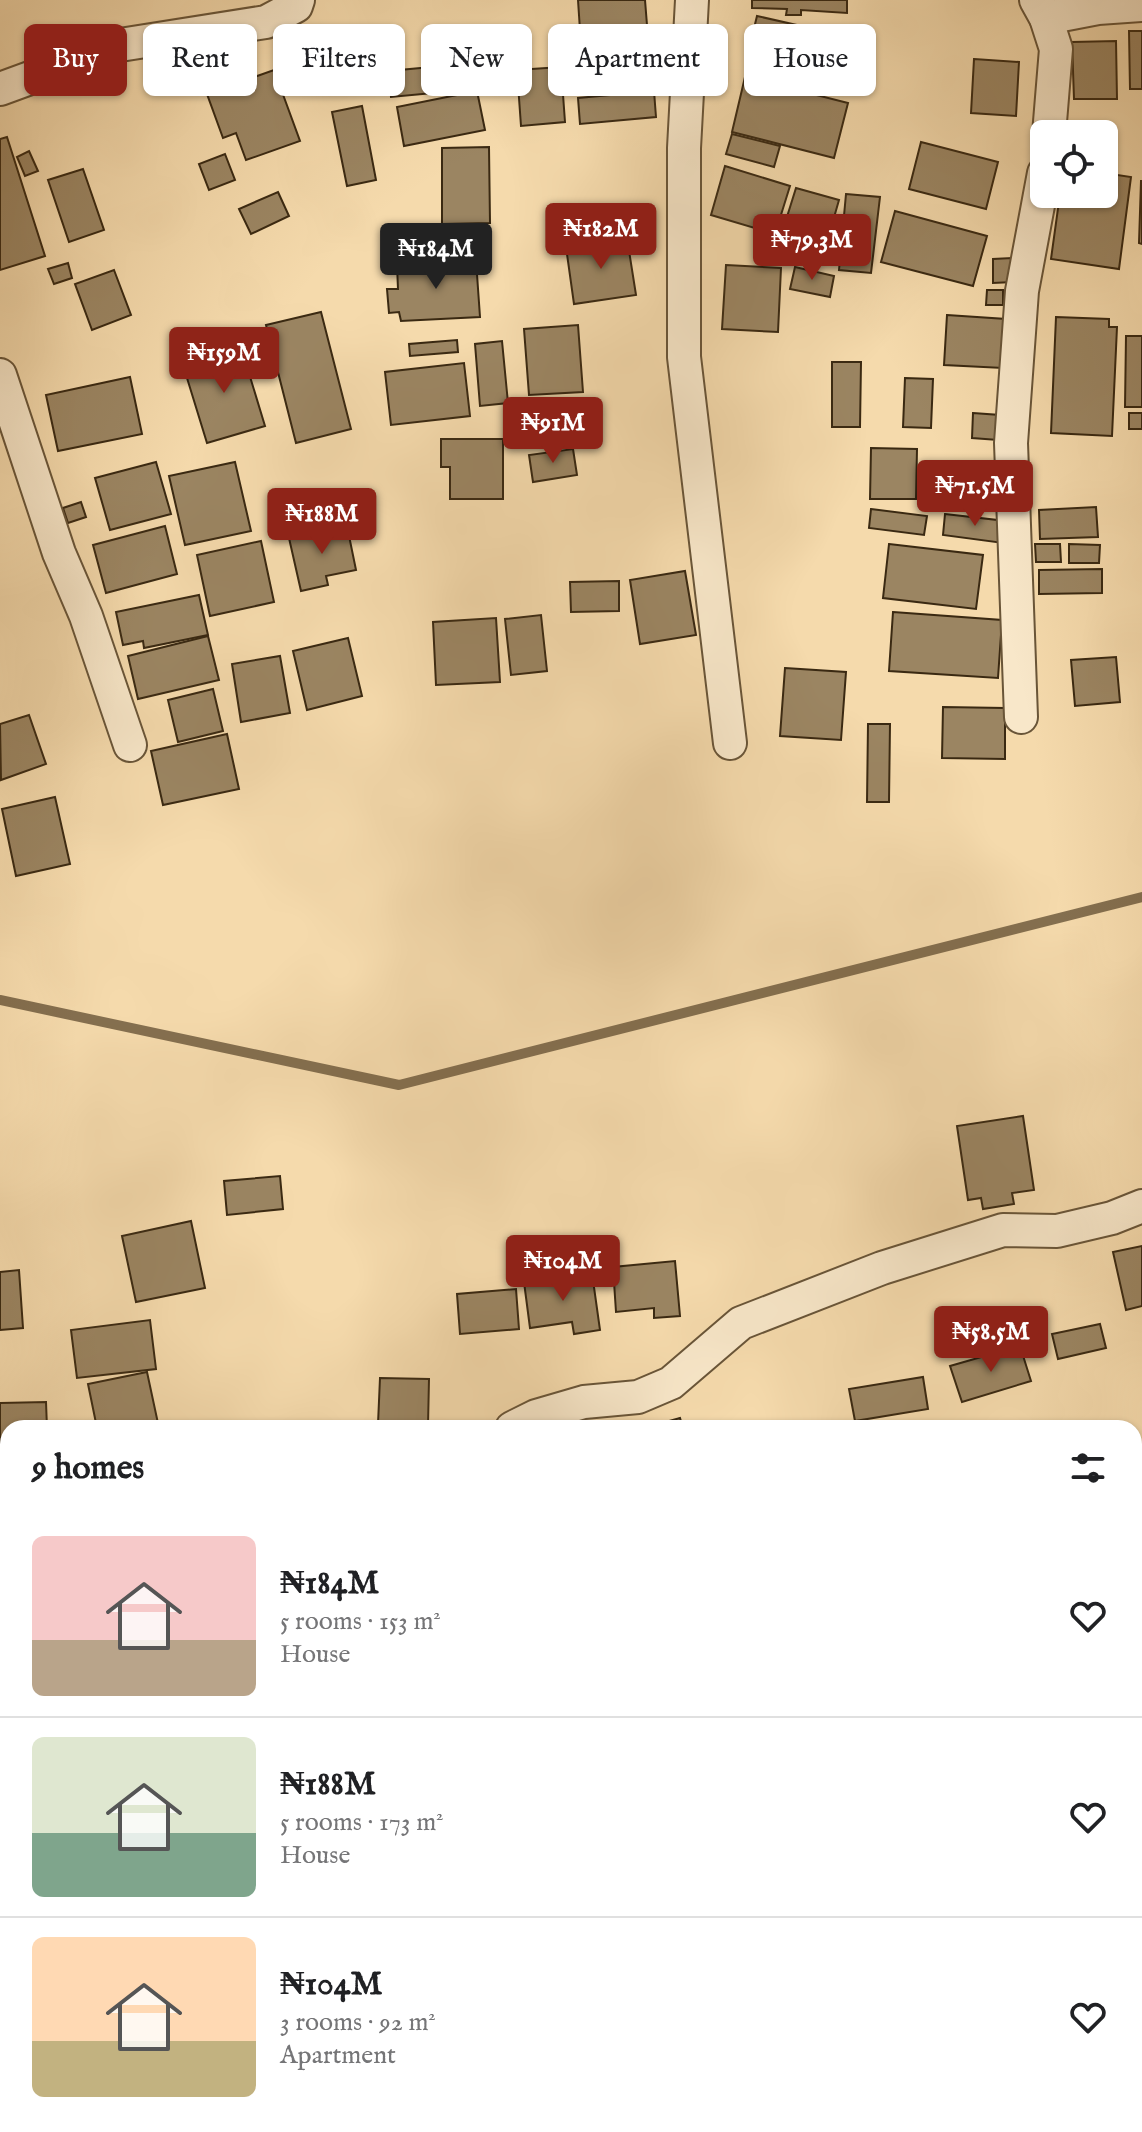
<!DOCTYPE html>
<meta charset="utf-8">
<style>
:root{--surface:#fff;--page:#f2f2f2;--text:#202124;--muted:#757577;--line:#e0e0e0;--accent:#8f2418}
body{margin:0;font-family:"IM FELL English",serif;background:var(--page);color:var(--text);height:100vh;display:flex;flex-direction:column;font-size:30px;white-space:nowrap}
*{box-sizing:border-box;margin:0}
p{font-size:26px;color:var(--muted)}
.icon{flex:none;width:44px;height:44px;fill:none;stroke:currentColor;stroke-width:2;stroke-linecap:round;stroke-linejoin:round}
.map{position:relative;flex:1;overflow:hidden}
.panel{position:absolute;left:0px;top:1420px;width:1142px;height:712px;display:flex;flex-direction:column;background:var(--surface);border-radius:24px 24px 0 0;box-shadow:0 2px 6px #0004}
.panel>*{flex:none}
.hud{position:absolute;left:24px;top:24px;width:1094px;height:72px;display:flex;gap:16px}
.fabs{position:absolute;left:1030px;top:120px;display:grid;gap:16px}
.fabs a{display:grid;place-items:center;width:88px;height:88px;border-radius:12px;background:var(--surface);box-shadow:0 2px 6px #0004;font-size:40px}
.price{position:absolute;translate:-50% -68px;padding:0 18px;border-radius:8px;background:var(--accent);color:#fff;font-size:26px;line-height:52px;filter:drop-shadow(0 2px 4px #0008)}
.price::after{content:'';position:absolute;left:50%;top:48px;width:24px;height:18px;margin-left:-12px;background:inherit;clip-path:polygon(0 0,100% 0,50% 100%)}
.price.active{background:#222;color:#fff}
ul{padding:0;list-style:none}
li{display:flex;align-items:center;gap:24px;height:200px;padding:0 32px}
li+li{border-top:2px solid var(--line)}
li span{display:grid;place-items:center;flex:none;width:224px;height:160px;border-radius:12px;color:#555}
li>.icon{margin-inline-start:auto}
span .icon{width:96px;height:96px;fill:#fffc;stroke-width:1}
li b{font-size:34px}
h2{display:flex;justify-content:space-between;align-items:center;height:96px;padding:0 32px;font-size:34px}
.tag{padding:0 28px;border-radius:12px;background:var(--surface);box-shadow:0 2px 6px #0004;font-size:28px;line-height:72px}
.tag.active{background:var(--accent);color:#fff}
.map>svg:first-child{display:block}
</style>
<div class="map">
<svg width="1142" height="2132" viewBox="0 0 1142 2132">
<rect width="100%" height="100%" fill="#f5daac"/>
<filter id="stains"><feTurbulence type="fractalNoise" baseFrequency=".0025" numOctaves="4"/><feColorMatrix values="0 0 0 0 .2 0 0 0 0 .09 0 0 0 0 .02 0 0 0 .5 -.17"/></filter>
<radialGradient id="worn" r=".72"><stop offset=".6" stop-color="#630" stop-opacity="0"/><stop offset="1" stop-color="#630" stop-opacity=".3"/></radialGradient>
<g fill="none" stroke-linecap="round" stroke-linejoin="round">
<path stroke="#846f4f" stroke-width="10" d="M0,1000l399,85 743,-188"/>
</g>
<g fill="#9b8562" stroke="#3a2912" stroke-width="2">
<path d="M578,0h67l2,25 -67,5z"/>
<path d="M752,0h95v13l-46,-3v5h-15l1,-6 -35,-1z"/>
<path d="M757,16l97,22 -9,42 -98,-23z"/>
<path d="M1129,31h13v58h-12z"/>
<path d="M648,35l3,26 -80,8 -3,-26z"/>
<path d="M1116,41l1,58h-43l-2,-57z"/>
<path d="M974,59l45,3 -3,54 -45,-3z"/>
<path d="M452,65l2,26 -63,6 -2,-26z"/>
<path d="M561,67l4,55 -44,4 -4,-56z"/>
<path d="M274,70l26,71 -54,19 -10,-27 -13,5 -16,-44z"/>
<path d="M362,74l4,15 -21,4 -3,-14z"/>
<path d="M745,77l103,26 -14,55 -102,-26z"/>
<path d="M477,91l8,39 -81,16 -7,-39z"/>
<path d="M654,91l2,26 -76,7 -2,-26z"/>
<path d="M362,106l14,74 -29,6 -15,-74z"/>
<path d="M732,134l48,12 -6,21 -48,-13z"/>
<path d="M7,137l38,119 -45,14v-131z"/>
<path d="M921,142l77,20 -12,47 -77,-20z"/>
<path d="M489,147l1,76 -48,1v-76z"/>
<path d="M29,151l9,20 -13,5 -8,-19z"/>
<path d="M225,154l10,26 -26,10 -10,-26z"/>
<path d="M725,166l65,20 -15,48 -64,-19z"/>
<path d="M83,169l21,61 -35,12 -21,-62z"/>
<path d="M1104,173l27,4 -12,92 -68,-10 9,-65h44z"/>
<path d="M1141,181h1v63l-3,-1z"/>
<path d="M796,188l43,12 -14,49 -44,-13z"/>
<path d="M278,192l11,24 -38,18 -12,-25z"/>
<path d="M846,194l34,3 -9,76 -32,-3z"/>
<path d="M895,211l92,25 -14,50 -92,-24z"/>
<path d="M627,238l9,57 -62,9 -8,-57z"/>
<path d="M1012,258l1,24 -20,1v-24z"/>
<path d="M476,260l4,57 -79,4 -2,-9 -10,1 -2,-24h11l-1,-24z"/>
<path d="M68,263l4,15 -18,6 -6,-15z"/>
<path d="M726,265l55,3 -3,64 -56,-3z"/>
<path d="M795,267l39,9 -4,21 -40,-8z"/>
<path d="M114,270l17,45 -39,15 -17,-46z"/>
<path d="M987,290h16v15h-17z"/>
<path d="M321,312l30,117 -55,14 -30,-118z"/>
<path d="M947,315l59,4 -3,49 -59,-3z"/>
<path d="M1056,317l53,2v8h8l-5,109 -61,-3z"/>
<path d="M578,325l5,67 -54,3 -5,-66z"/>
<path d="M1126,336h16v71h-17z"/>
<path d="M457,340l1,12 -48,4 -1,-12z"/>
<path d="M502,341l6,62 -28,3 -5,-62z"/>
<path d="M241,347l24,79 -58,17 -24,-78z"/>
<path d="M832,362h29l-1,65h-28z"/>
<path d="M464,363l6,53 -79,9 -6,-53z"/>
<path d="M130,377l12,57 -84,17 -12,-56z"/>
<path d="M905,378l28,1 -2,49 -28,-1z"/>
<path d="M973,413l27,2 -2,25 -26,-2z"/>
<rect x="1129" y="413" width="13" height="16"/>
<path d="M441,439h62v60h-53v-32h-9z"/>
<path d="M871,448l46,1 -1,50h-46z"/>
<path d="M573,449l4,26 -44,7 -4,-27z"/>
<path d="M156,462l15,52 -61,16 -15,-52z"/>
<path d="M235,462l16,69 -66,14 -16,-69z"/>
<path d="M81,502l5,15 -18,6 -5,-15z"/>
<path d="M1096,507l2,30 -58,2 -1,-29z"/>
<path d="M871,509l56,7 -3,19 -55,-7z"/>
<path d="M945,514l61,7 -3,22 -60,-8z"/>
<path d="M165,526l12,48 -71,19 -13,-48z"/>
<path d="M347,526l9,44 -30,6 2,9 -27,6 -12,-53z"/>
<path d="M261,541l13,61 -64,14 -13,-61z"/>
<path d="M889,544l94,11 -7,54 -93,-11z"/>
<path d="M1035,544h25l1,18h-25z"/>
<path d="M1069,544l31,1 -1,18h-30z"/>
<path d="M1102,569v24l-63,1v-24z"/>
<path d="M685,571l11,64 -56,9 -10,-64z"/>
<path d="M619,581v30l-48,1 -1,-30z"/>
<path d="M199,595l9,40 -64,13 -1,-7 -20,4 -7,-33z"/>
<path d="M893,612l109,8 -4,58 -109,-7z"/>
<path d="M541,615l6,56 -36,4 -6,-56z"/>
<path d="M496,618l4,64 -64,3 -3,-63z"/>
<path d="M208,636l11,44 -81,19 -10,-43z"/>
<path d="M348,638l14,58 -55,14 -14,-59z"/>
<path d="M280,656l10,57 -49,9 -9,-58z"/>
<path d="M1116,657l4,45 -45,4 -4,-46z"/>
<path d="M785,668l61,4 -5,68 -61,-4z"/>
<path d="M213,689l10,42 -45,11 -10,-42z"/>
<path d="M943,707l62,1v51l-63,-1z"/>
<path d="M29,715l17,49 -45,16 -1,-56z"/>
<path d="M868,724h22l-1,78h-22z"/>
<path d="M227,734l12,55 -76,16 -12,-54z"/>
<path d="M55,797l15,67 -54,12 -14,-67z"/>
<path d="M1023,1116l11,74 -22,3 2,11 -31,5 -2,-11 -13,2 -11,-74z"/>
<path d="M280,1176l3,33 -56,6 -3,-34z"/>
<path d="M191,1221l14,67 -69,14 -14,-66z"/>
<path d="M1142,1246v60l-16,4 -13,-58z"/>
<path d="M675,1261l5,55 -26,2v-10l-38,4 -3,-45z"/>
<path d="M19,1270l4,58 -23,2v-58z"/>
<path d="M592,1273l8,57 -26,4 -2,-12 -42,6 -6,-46z"/>
<path d="M516,1289l3,40 -59,5 -3,-40z"/>
<path d="M150,1320l6,49 -79,9 -6,-48z"/>
<path d="M1100,1324l6,24 -48,11 -6,-25z"/>
<path d="M1020,1346l11,35 -69,21 -12,-36z"/>
<path d="M147,1372l12,56h-62l-9,-44z"/>
<path d="M923,1377l5,32 -73,12 -6,-32z"/>
<path d="M380,1378l49,1 -1,47 -50,-2z"/>
<path d="M46,1402l1,26h-39v40h-8v-65z"/>
<path d="M680,1418l3,10h-39z"/>
<path d="M1142,1553v25l-8,3v-25z"/>
<path d="M1142,1746v61l-8,5v-61z"/>
<path d="M1142,1907v25l-8,-13v-8z"/>
<path d="M1139,2105l3,5v22h-42l12,-8h22v-15z"/>
<path d="M341,2124h59l3,8h-59z"/>
<path d="M519,2124h52l3,8h-52z"/>
<path d="M616,2124h68l1,3 -20,5h-47z"/>
<path d="M796,2124h74l1,2 -13,6h-80z"/>
</g>
<g fill="none" stroke-linecap="round" stroke-linejoin="round">
<defs>
<g id="minor">
<path d="M692,0l-8,148v209l46,386"/>
<path d="M1036,0l10,18 10,31 -7,85"/>
<path d="M1046,18l52,-10 44,-3"/>
<path d="M0,89l120,-44 146,-23 30,-16 2,-6"/>
<path d="M0,375l59,178 27,63 44,129"/>
<path d="M1021,717l-10,-274 11,-152 22,-118"/>
<path d="M512,1428l24,-12 48,-14 54,-5 33,-14 70,-60 141,-55 121,-38 54,1 55,-13 30,-12"/>
<path d="M0,1498l8,-2"/>
<path d="M1134,1534l8,-3"/>
<path d="M1134,1693l8,14"/>
<path d="M0,1866l8,-3"/>
<path d="M229,2132l15,-8"/>
</g>
</defs>
<use href="#minor" stroke="#695538" stroke-width="36"/>
<use href="#minor" stroke="#f8e7c9" stroke-width="32"/>
</g>
<rect width="100%" height="100%" filter="url(#stains)"/>
<rect width="100%" height="100%" fill="url(#worn)"/>
</svg>
<div class="fabs">
<a><svg class="icon" aria-label="locate" viewBox="0 0 24 24"><circle cx="12" cy="12" r="6"/><path d="M12 2v4M12 18v4M2 12h4M18 12h4"/></svg></a>
</div>
<b class="price" style="left:601px;top:271px">₦182M</b>
<b class="price" style="left:812px;top:282px">₦79.3M</b>
<b class="price active" style="left:436px;top:291px">₦184M</b>
<b class="price" style="left:224px;top:395px">₦159M</b>
<b class="price" style="left:553px;top:465px">₦91M</b>
<b class="price" style="left:975px;top:528px">₦71.5M</b>
<b class="price" style="left:322px;top:556px">₦188M</b>
<b class="price" style="left:563px;top:1303px">₦104M</b>
<b class="price" style="left:991px;top:1374px">₦58.5M</b>
<div class="hud">
<a class="tag active">Buy</a>
<a class="tag">Rent</a>
<a class="tag">Filters</a>
<a class="tag">New</a>
<a class="tag">Apartment</a>
<a class="tag">House</a>
</div>
<section class="panel">
<h2>9 homes<svg class="icon" aria-label="filters" viewBox="0 0 24 24"><path d="M4 7h16M4 17h16"/><circle cx="9" cy="7" r="2"/><circle cx="15" cy="17" r="2"/></svg></h2>
<ul>
<li><span style="background:linear-gradient(#f6c9c9 65%,#b9a48a 0)"><svg class="icon" aria-label="home" viewBox="0 0 24 24"><path d="M3 11l9-7 9 7M6 9v11h12V9"/></svg></span><div><b>₦184M</b><p>5 rooms · 153 m²</p><p>House</p></div><svg class="icon" aria-label="heart" viewBox="0 0 24 24"><path d="M12 20l-8-8c-3-5 5-10 8-4 3-6 11-1 8 4z"/></svg></li>
<li><span style="background:linear-gradient(#dfe7d0 60%,#7fa58c 0)"><svg class="icon" aria-label="home" viewBox="0 0 24 24"><path d="M3 11l9-7 9 7M6 9v11h12V9"/></svg></span><div><b>₦188M</b><p>5 rooms · 173 m²</p><p>House</p></div><svg class="icon" aria-label="heart" viewBox="0 0 24 24"><path d="M12 20l-8-8c-3-5 5-10 8-4 3-6 11-1 8 4z"/></svg></li>
<li><span style="background:linear-gradient(#ffd9b3 65%,#c2b280 0)"><svg class="icon" aria-label="home" viewBox="0 0 24 24"><path d="M3 11l9-7 9 7M6 9v11h12V9"/></svg></span><div><b>₦104M</b><p>3 rooms · 92 m²</p><p>Apartment</p></div><svg class="icon" aria-label="heart" viewBox="0 0 24 24"><path d="M12 20l-8-8c-3-5 5-10 8-4 3-6 11-1 8 4z"/></svg></li>
</ul>
</section>
</div>
